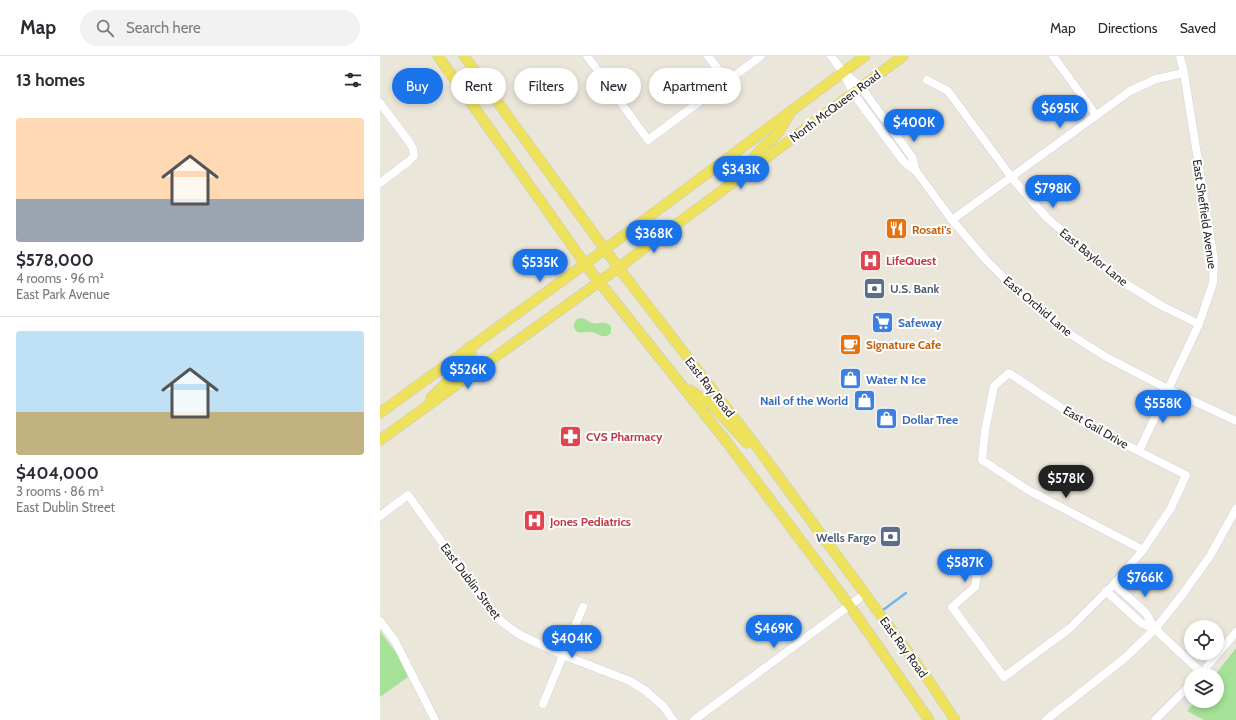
<!DOCTYPE html>
<meta charset="utf-8">
<style>
:root{--surface:#fff;--page:#f2f2f3;--text:#2b2b33;--muted:#7c7c81;--line:#e1e1e2;--accent:#1a73e8}
body{margin:0;font-family:Cabin,sans-serif;background:var(--page);color:var(--text);height:100vh;display:flex;flex-direction:column;font-size:15px;white-space:nowrap}
*{box-sizing:border-box;margin:0}
p{font-size:13px;color:var(--muted)}
.icon{flex:none;width:22px;height:22px;fill:none;stroke:currentColor;stroke-width:2;stroke-linecap:round;stroke-linejoin:round}
.map{position:relative;flex:1;overflow:hidden}
.side{display:flex;flex-direction:column;background:var(--surface);width:380px}
.side>*{flex:none}
.guide{position:absolute;left:12px;top:12px;width:380px;height:36px;display:flex;gap:8px}
.tools{position:absolute;left:804px;top:564px;display:grid;gap:8px}
.tools a{display:grid;place-items:center;width:40px;height:40px;border-radius:50%;background:var(--surface);box-shadow:0 2px 6px #0003;font-size:20px}
.price{position:absolute;translate:-50% -34px;padding:0 9px;border-radius:14px;background:var(--accent);color:#fff;font-size:13px;line-height:26px;filter:drop-shadow(0 1px 2px #0008)}
.price::after{content:'';position:absolute;left:50%;top:24px;width:12px;height:9px;margin-left:-6px;background:inherit;clip-path:polygon(0 0,100% 0,50% 100%)}
.price.current{background:#222;color:#fff}
ul{padding:0;list-style:none}
li{display:grid;align-content:center;gap:8px;height:212px;padding:0 16px}
li+li{border-top:1px solid var(--line)}
li span{display:grid;place-items:center;height:124px;border-radius:4px;color:#555}
li>.icon{margin-inline-start:auto}
span .icon{width:72px;height:72px;fill:#fffc;stroke-width:1}
li b{font-size:17px}
h2{display:flex;justify-content:space-between;align-items:center;height:48px;padding:0 16px;font-size:17px}
.tag{padding:0 14px;border-radius:18px;background:var(--surface);box-shadow:0 2px 6px #0003;font-size:14px;line-height:36px}
.tag.current{background:var(--accent);color:#fff}
header{display:flex;align-items:center;gap:24px;box-sizing:border-box;height:56px;padding:0 20px;background:var(--surface);border-bottom:1px solid var(--line)}
header strong{font-size:19px}
nav{display:flex;gap:22px;margin-inline-start:auto;font-size:14px}
.search{width:280px;height:36px;background:var(--page);display:flex;align-items:center;gap:10px;box-sizing:border-box;padding:0 14px;border-radius:22px;color:var(--muted);font-size:15px}
main{display:flex;flex:1;min-height:0}
.map>svg:first-child{display:block}
</style>
<header>
<strong>Map</strong>
<div class="search"><svg class="icon" aria-label="search" viewBox="0 0 24 24"><circle cx="10" cy="10" r="6"/><path d="M15 15l6 6"/></svg>Search here</div>
<nav><a>Map</a><a>Directions</a><a>Saved</a></nav>
</header>
<main>
<section class="side">
<h2>13 homes<svg class="icon" aria-label="filters" viewBox="0 0 24 24"><path d="M4 7h16M4 17h16"/><circle cx="9" cy="7" r="2"/><circle cx="15" cy="17" r="2"/></svg></h2>
<ul>
<li><span style="background:linear-gradient(#ffd9b3 65%,#9aa5b1 0)"><svg class="icon" aria-label="home" viewBox="0 0 24 24"><path d="M3 11l9-7 9 7M6 9v11h12V9"/></svg></span><div><b>$578,000</b><p>4 rooms · 96 m²</p><p>East Park Avenue</p></div></li>
<li><span style="background:linear-gradient(#bfe0f5 65%,#c2b280 0)"><svg class="icon" aria-label="home" viewBox="0 0 24 24"><path d="M3 11l9-7 9 7M6 9v11h12V9"/></svg></span><div><b>$404,000</b><p>3 rooms · 86 m²</p><p>East Dublin Street</p></div></li>
</ul>
</section>
<div class="map">
<svg width="856" height="664" viewBox="0 0 856 664">
<rect width="100%" height="100%" fill="#ebe6da"/>
<g fill="#a5e197">
<path d="M199,262c6,0 8,3 13,5 8,2 11,-4 19,3v7c-8,8 -13,-1 -21,-1 -5,0 -8,1 -13,0l-3,-4v-4l2,-4z"/>
<path d="M0,575l17,23 11,23 -28,20z"/>
<path d="M856,592v72h-32l-17,-9 8,-10h22v-26h-2z"/>
</g>
<g fill="none" stroke-linecap="round" stroke-linejoin="round">
<path stroke="#6eb8ed" stroke-width="2.5" d="M503,554l23,-17"/>
<defs>
<g id="minor">
<path d="M207,0l61,84 113,-84"/>
<path d="M328,0l19,25"/>
<path d="M451,0l12,16 10,21 51,69 12,9 36,49 34,40 31,31 45,38 44,28 62,32 68,32"/>
<path d="M673,0l43,59"/>
<path d="M466,18l15,13 51,70 4,14"/>
<path d="M547,24l21,11 64,87 35,40 76,64 39,24 37,18"/>
<path d="M0,47l30,40 3,6 1,7 -5,5 -29,22"/>
<path d="M572,164l178,-129 26,-12 28,-6"/>
<path d="M759,395l60,-127 14,-41 1,-23 -30,-187 -4,-17"/>
<path d="M0,460l28,-21 79,110 15,17 18,13 43,20 67,26 16,10 17,15 10,14"/>
<path d="M600,503l-5,28 -23,20 52,70 65,-48 45,-45 29,-34 28,-42 15,-33 -99,-50 -78,-52 -15,13 -9,45 -3,29 46,30 115,60"/>
<path d="M734,528l32,29 9,16 47,44"/>
<path d="M726,535l35,32 14,6"/>
<path d="M0,565l15,20 40,79"/>
<path d="M820,619l36,-43"/>
<path d="M163,648l40,-97"/>
<path d="M314,664l171,-126"/>
<path d="M666,664l79,-62 30,-29 27,-34 28,-39 26,-47"/>
<path d="M775,664l36,-36"/>
</g>
<g id="major">
<path d="M58,0l147,208 141,177 124,165 79,114"/>
<path d="M84,0l154,211 138,179 171,232 28,42"/>
<path d="M371,113c-1,-15 17,-25 26,-35 5,-6 8,-13 12,-19"/>
<path d="M310,334l23,16 34,37"/>
<path d="M51,342l40,-39v-6l-2,-6"/>
<path d="M0,357l205,-149 280,-208"/>
<path d="M0,384l219,-158 304,-226"/>
</g>
</defs>
<use href="#minor" stroke="#d0d0e2" stroke-width="9"/>
<use href="#major" stroke="#c7c7c7" stroke-width="11"/>
<use href="#minor" stroke="#fff" stroke-width="8"/>
<use href="#major" stroke="#eee25c" stroke-width="10"/>
</g>
<defs>
<symbol id="restaurant-square" viewBox="-11 -11 22 22"><rect x="-9" y="-9" width="18" height="18" rx="4" fill="#e8710a" stroke="#fff"/><path d="M-5-6h1v4h1v-4h1v4h1v-4h1v5L-1.5 .5V6h-2V.5L-5-1ZM5-6V6H3V1.5H1.5Q1.5-4 5-6Z" fill="#fff"/></symbol>
<symbol id="hospital-square" viewBox="-11 -11 22 22"><rect x="-9" y="-9" width="18" height="18" rx="4" fill="#e0444e" stroke="#fff"/><path d="M-5-5h3v3.5h4V-5h3V5h-3V1.5h-4V5h-3Z" fill="#fff"/></symbol>
<symbol id="bank-square" viewBox="-11 -11 22 22"><rect x="-9" y="-9" width="18" height="18" rx="4" fill="#5c6f8a" stroke="#fff"/><path d="M-6-4H6V4H-6ZM0-2.3a2.3 2.3 0 1 0 0 4.6a2.3 2.3 0 1 0 0-4.6Z" fill="#fff"/></symbol>
<symbol id="supermarket-square" viewBox="-11 -11 22 22"><rect x="-9" y="-9" width="18" height="18" rx="4" fill="#3f7fe0" stroke="#fff"/><path d="M-6-5.5h2.5l.6 2H6L4.5 2H-2.5L-4.4-4H-6ZM-1.5 3.2a1.3 1.3 0 1 0 .1 0ZM3 3.2a1.3 1.3 0 1 0 .1 0Z" fill="#fff"/></symbol>
<symbol id="cafe-square" viewBox="-11 -11 22 22"><rect x="-9" y="-9" width="18" height="18" rx="4" fill="#e8710a" stroke="#fff"/><path d="M-5.5-4.5H6V0H3Q3 3.5 0 3.5H-2.5Q-5.5 3.5-5.5 0ZM3-3.2v2h1.7v-2ZM-6 4.5H4V6H-6Z" fill="#fff"/></symbol>
<symbol id="shop-square" viewBox="-11 -11 22 22"><rect x="-9" y="-9" width="18" height="18" rx="4" fill="#3f7fe0" stroke="#fff"/><path d="M-5-2.5h2.3a2.7 3.5 0 0 1 5.4 0H5L5.5 6h-11ZM-1.5-2.5h3a1.5 2.3 0 0 0-3 0Z" fill="#fff"/></symbol>
<symbol id="pharmacy-square" viewBox="-11 -11 22 22"><rect x="-9" y="-9" width="18" height="18" rx="4" fill="#e0444e" stroke="#fff"/><path d="M-2-6h4v4h4v4h-4v4h-4v-4h-4v-4h4Z" fill="#fff"/></symbol>
</defs>
<g fill-rule="evenodd">
<use href="#restaurant-square" x="504" y="160" width="25" height="25"/>
<use href="#hospital-square" x="478" y="192" width="25" height="25"/>
<use href="#bank-square" x="482" y="220" width="25" height="25"/>
<use href="#supermarket-square" x="490" y="254" width="25" height="25"/>
<use href="#cafe-square" x="458" y="276" width="25" height="25"/>
<use href="#shop-square" x="458" y="310" width="25" height="25"/>
<use href="#shop-square" x="472" y="332" width="25" height="25"/>
<use href="#shop-square" x="494" y="350" width="25" height="25"/>
<use href="#pharmacy-square" x="178" y="368" width="25" height="25"/>
<use href="#hospital-square" x="142" y="452" width="25" height="25"/>
<use href="#bank-square" x="498" y="468" width="25" height="25"/>
</g>
<g text-anchor="middle" dominant-baseline="central" stroke-width="4" stroke-linejoin="round" paint-order="stroke">
<g font-size="12" fill="#292929" stroke="#fff">
<text transform="translate(455 50) rotate(-37)">North McQueen Road</text>
<text transform="translate(825 158) rotate(82)">East Sheffield Avenue</text>
<text transform="translate(714 201) rotate(39)">East Baylor Lane</text>
<text transform="translate(658 250) rotate(40)">East Orchid Lane</text>
<text transform="translate(330 331) rotate(52)">East Ray Road</text>
<text transform="translate(716 371) rotate(30)">East Gail Drive</text>
<text transform="translate(91 525) rotate(53)">East Dublin Street</text>
<text transform="translate(524 591) rotate(54)">East Ray Road</text>
</g>
<g font-size="12" font-weight="bold" fill="#c56008" stroke="#fff" text-anchor="start">
<text x="532" y="173">Rosati's</text>
<text x="486" y="288">Signature Cafe</text>
</g>
<g font-size="12" font-weight="bold" fill="#be3a42" stroke="#fff" text-anchor="start">
<text x="506" y="204">LifeQuest</text>
<text x="206" y="380">CVS Pharmacy</text>
<text x="170" y="465">Jones Pediatrics</text>
</g>
<g font-size="12" font-weight="bold" fill="#4e5e75" stroke="#fff" text-anchor="start">
<text x="510" y="232">U.S. Bank</text>
<text x="496" y="481" text-anchor="end">Wells Fargo</text>
</g>
<g font-size="12" font-weight="bold" fill="#366cbe" stroke="#fff" text-anchor="start">
<text x="518" y="266">Safeway</text>
<text x="486" y="323">Water N Ice</text>
<text x="468" y="344" text-anchor="end">Nail of the World</text>
<text x="522" y="363">Dollar Tree</text>
</g>
</g>
</svg>
<div class="tools">
<a><svg class="icon" aria-label="locate" viewBox="0 0 24 24"><circle cx="12" cy="12" r="6"/><path d="M12 2v4M12 18v4M2 12h4M18 12h4"/></svg></a>
<a><svg class="icon" aria-label="layers" viewBox="0 0 24 24"><path d="M12 4l9 5-9 5-9-5zM3 14l9 5 9-5"/></svg></a>
</div>
<b class="price" style="left:680px;top:73px">$695K</b>
<b class="price" style="left:534px;top:87px">$400K</b>
<b class="price" style="left:361px;top:134px">$343K</b>
<b class="price" style="left:673px;top:153px">$798K</b>
<b class="price" style="left:274px;top:198px">$368K</b>
<b class="price" style="left:160px;top:227px">$535K</b>
<b class="price" style="left:88px;top:334px">$526K</b>
<b class="price" style="left:783px;top:368px">$558K</b>
<b class="price current" style="left:686px;top:443px">$578K</b>
<b class="price" style="left:585px;top:527px">$587K</b>
<b class="price" style="left:765px;top:542px">$766K</b>
<b class="price" style="left:394px;top:593px">$469K</b>
<b class="price" style="left:192px;top:603px">$404K</b>
<div class="guide">
<a class="tag current">Buy</a>
<a class="tag">Rent</a>
<a class="tag">Filters</a>
<a class="tag">New</a>
<a class="tag">Apartment</a>
</div>
</div>
</main>
